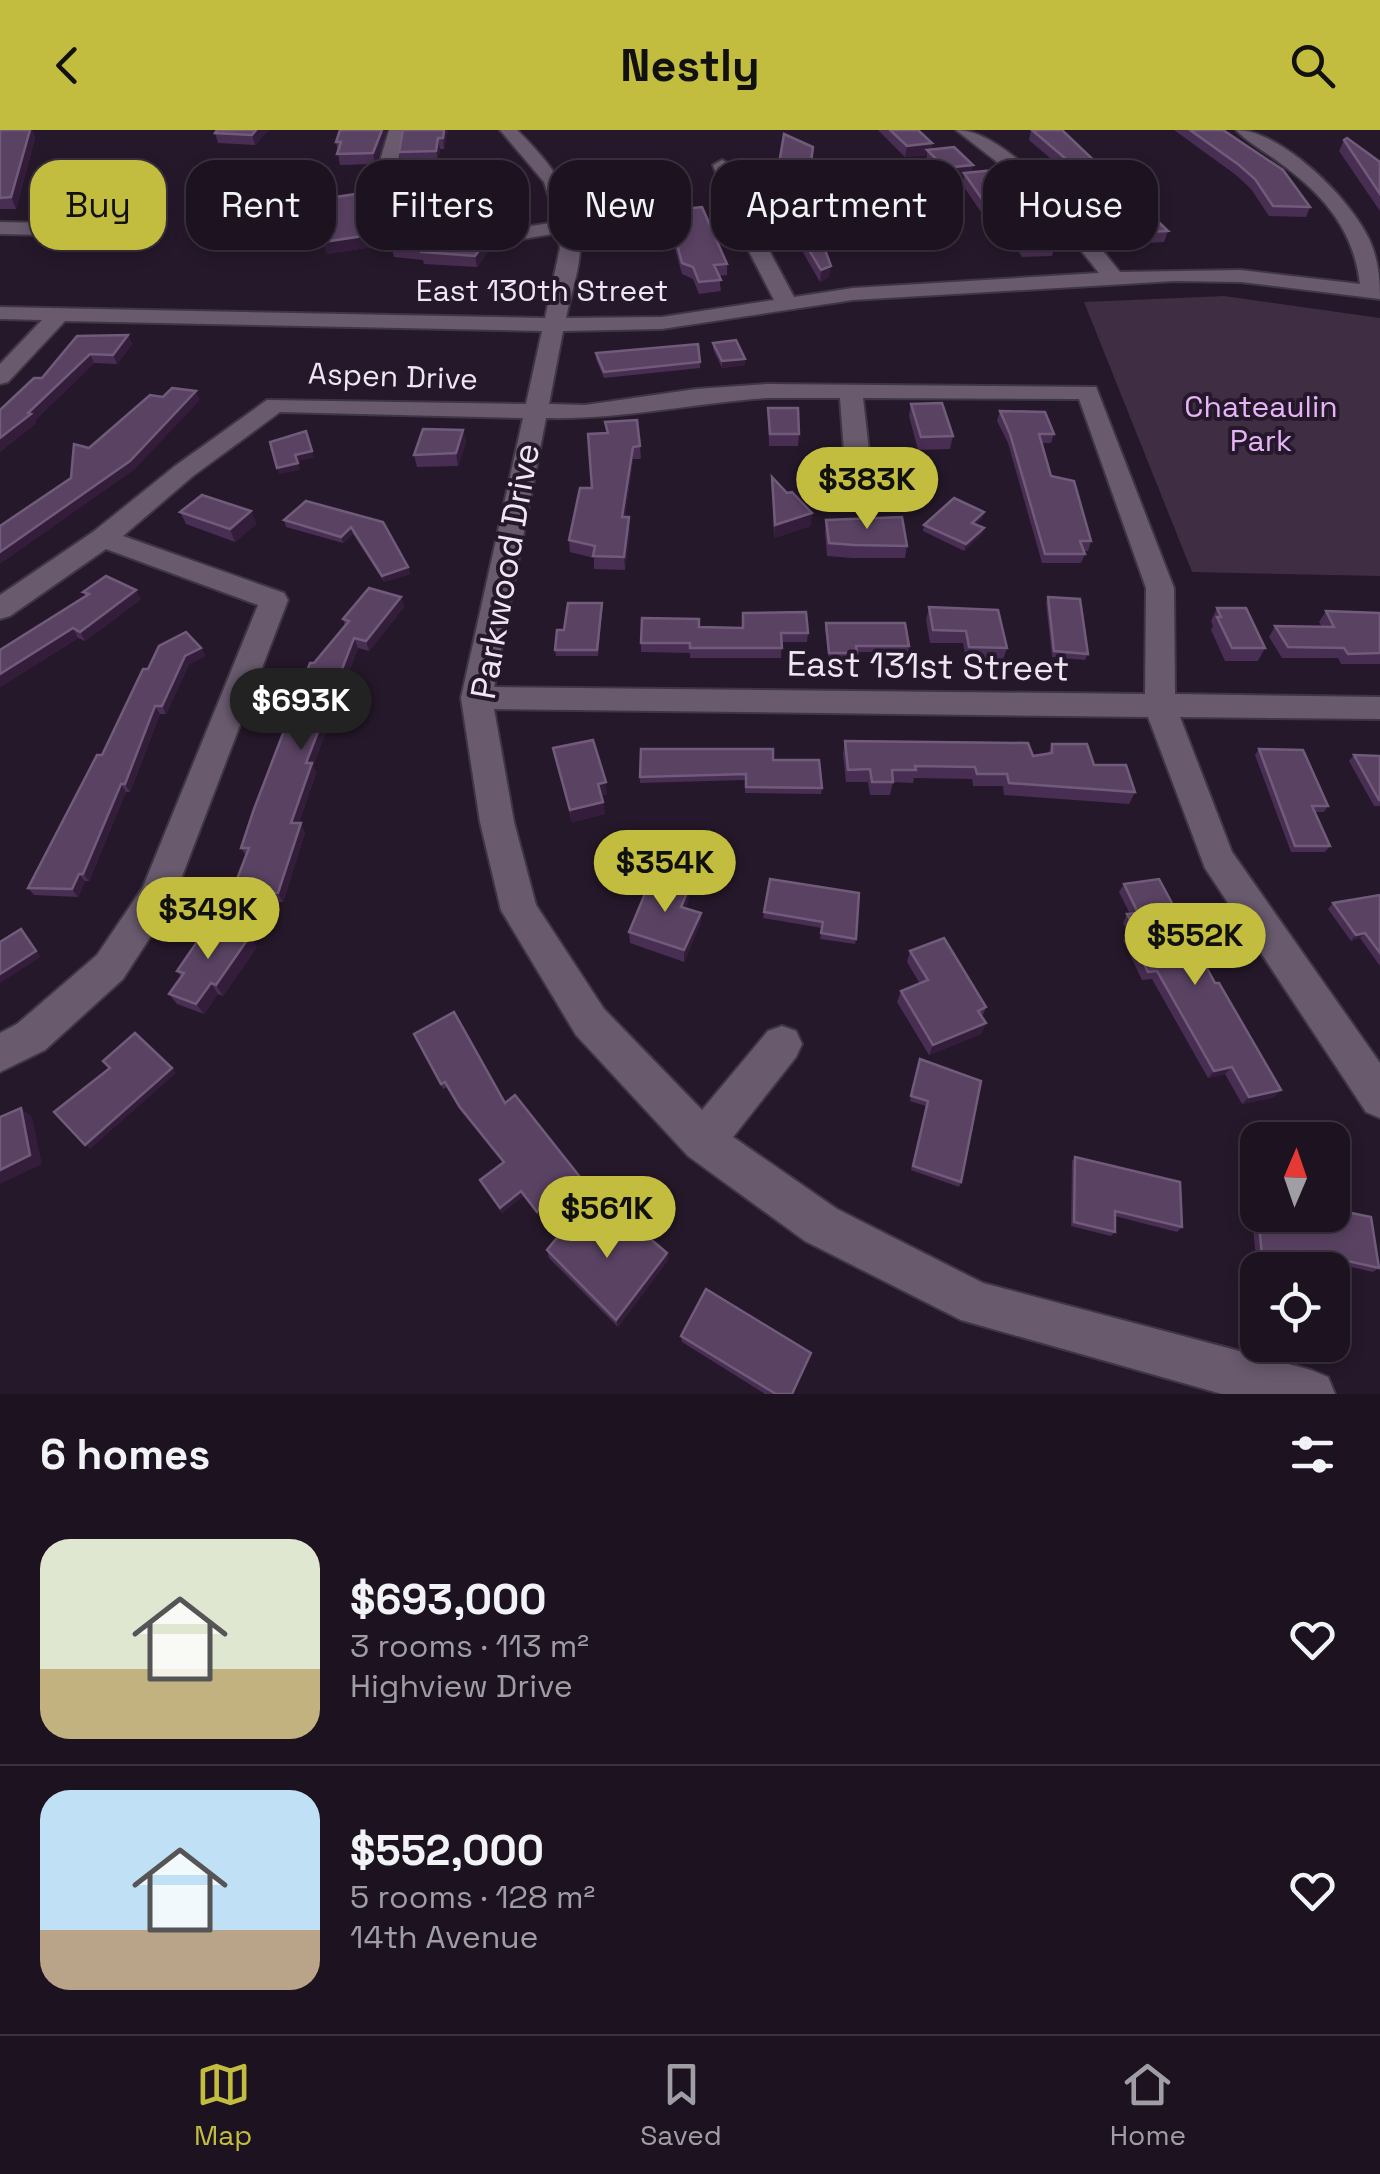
<!DOCTYPE html>
<meta charset="utf-8">
<style>
:root{--surface:#1c1220;--page:#29202d;--text:#f1f3f6;--muted:#a09ea5;--line:#3a323e;--accent:#c2bd3f}
body{margin:0;font-family:"Space Grotesk",sans-serif;background:var(--page);color:var(--text);height:100vh;display:flex;flex-direction:column;font-size:38px;white-space:nowrap}
*{box-sizing:border-box;margin:0}
p{font-size:32px;color:var(--muted)}
.icon{flex:none;width:55px;height:55px;fill:none;stroke:currentColor;stroke-width:2;stroke-linecap:round;stroke-linejoin:round}
.map{position:relative;height:1264px;overflow:hidden}
.panel{display:flex;flex-direction:column;background:var(--surface);flex:1}
.panel>*{flex:none}
.top-card{position:absolute;left:30px;top:30px;width:1320px;height:90px;display:flex;gap:20px}
.needle{width:65px;rotate:2deg}
.controls{position:absolute;left:1240px;top:992px;display:grid;gap:20px}
.controls a{display:grid;place-items:center;width:110px;height:110px;border-radius:20px;background:var(--surface);box-shadow:0 5px 15px #0003,0 0 0 2px var(--line);font-size:50px}
.price{position:absolute;translate:-50% -85px;padding:0 22px;border-radius:35px;background:var(--accent);color:#111;font-size:32px;line-height:65px;filter:drop-shadow(0 2px 5px #0008)}
.price::after{content:'';position:absolute;left:50%;top:60px;width:30px;height:22px;margin-left:-15px;background:inherit;clip-path:polygon(0 0,100% 0,50% 100%)}
.price.current{background:#222;color:#fff}
ul{padding:0;list-style:none}
li{display:flex;align-items:center;gap:30px;height:250px;padding:0 40px}
li+li{border-top:2px solid var(--line)}
li span{display:grid;place-items:center;flex:none;width:280px;height:200px;border-radius:30px;color:#555}
li>.icon{margin-inline-start:auto}
span .icon{width:120px;height:120px;fill:#fffc;stroke-width:1}
li b{font-size:42px}
h2{display:flex;justify-content:space-between;align-items:center;height:120px;padding:0 40px;font-size:42px}
.chip{padding:0 35px;border-radius:30px;background:var(--surface);box-shadow:0 5px 15px #0003,0 0 0 2px var(--line);font-size:35px;line-height:90px}
.chip.current{background:var(--accent);color:#111}
header{display:flex;justify-content:space-between;align-items:center;height:130px;padding:0 40px;background:var(--accent);color:#111;font-size:45px;font-weight:700}
.dock{display:flex;justify-content:space-around;align-items:center;height:140px;border-top:2px solid var(--line);background:var(--surface);font-size:28px;color:var(--muted)}
.dock a{display:grid;justify-items:center;gap:5px}
.dock .current{color:var(--accent)}
.map>svg:first-child{display:block}
</style>
<header><svg class="icon" aria-label="back" viewBox="0 0 24 24"><path d="M15 5l-7 7 7 7"/></svg>Nestly<svg class="icon" aria-label="search" viewBox="0 0 24 24"><circle cx="10" cy="10" r="6"/><path d="M15 15l6 6"/></svg></header>
<div class="map">
<svg width="1380" height="1264" viewBox="0 0 1380 1264">
<rect width="100%" height="100%" fill="#25182a"/>
<path fill="#3e2d43" d="M1224,166l156,22v258l-188,-4 -108,-270z"/>
<g fill="none" stroke-linecap="round" stroke-linejoin="round">
<defs>
<g id="minor">
<path d="M389,0h16l-8,34 -9,5 -9,-5z"/>
<path d="M500,0h17c33,32 63,70 63,117 0,23 -10,49 -14,71l96,-1 112,-17 -38,-74 -23,-61 9,-5 9,5 25,61 38,71 59,-9 246,-15 -66,-83 -77,-60c55,0 130,101 164,142l121,-2 119,14c-6,-54 -37,-90 -80,-121 -14,-11 -32,-20 -44,-33 45,0 114,68 133,109 9,19 11,39 11,60l-139,-17 -66,-1 -322,19 -191,29 -99,2 -14,73 36,1 111,-16 71,-5 329,3 78,201 1,106 205,3v22l-200,-2 52,135 148,211v55l-14,-6 -161,-244 -57,-151 -654,-8 20,113 22,83 68,104 98,101 66,-79 14,-5 14,5 6,13 -6,13 -63,80 104,72 146,74 328,87 17,7 7,17h-113l-261,-74 -156,-79 -117,-85 -112,-121 -75,-125 -21,-88 -19,-124 62,-280 -243,-6 -87,64 -70,60 161,57 4,7 -117,305 -48,74 -78,71 -45,22v-39l17,-9 80,-69 46,-68 115,-282 -152,-56 -96,67 -10,3v-24l93,-63 82,-66 92,-66 259,4 16,-73 -477,-10 -57,61 -8,2v-20l42,-44 -42,-1v-12l545,11 15,-70 -2,-15 -59,10 -121,-5 -10,-6 -6,-30 9,-6 9,6 6,25 113,4 58,-9 -13,-40zM767,268h73l6,80 13,8 13,-8 -9,-80 216,1 67,189 -1,106 -651,-7 52,-269c74,2 148,-15 221,-20z"/>
<path d="M0,92l85,2 10,6 -10,6 -85,-2z"/>
</g>
</defs>
<use href="#minor" stroke="#3f3643" stroke-width="4"/>
<use href="#minor" fill="#695a6e" fill-rule="evenodd"/>
</g>
<g fill="#482e52">
<path d="M0,0h32l3,8 -19,71h-16z"/>
<path d="M217,0h52l-14,15 -37,-2 -3,-10z"/>
<path d="M388,0l-13,34 -35,1 -4,-23z"/>
<path d="M448,0l-4,19h-4l-2,12 -37,1 -2,-10z"/>
<path d="M878,0h40l14,13 -1,7 40,22 84,72 -3,12 -30,1 -16,-26 -15,-4 -29,-43 2,-8 -20,3 -18,-18 1,-6 -22,2z"/>
<path d="M1031,0h31l106,101 -4,11 -36,2 -57,-68 -42,-36z"/>
<path d="M1174,0h49l87,77 -4,10 -37,-1 -18,-27 -15,-14z"/>
<path d="M1344,10l36,22v49l-41,-60z"/>
<path d="M813,17l-3,27 -6,-1 -2,15 27,89 -9,5 -35,-61v-8l-8,-26v-11z"/>
<path d="M497,75l1,11 -7,11 -102,-5 -3,-11z"/>
<path d="M672,80l55,54v11l-8,1 2,15 -22,3 -6,-15 -11,-5 -10,-36v-12h2l-2,-5z"/>
<path d="M362,92l9,7 26,2 1,6 91,-1 2,11 -14,20 -53,-3 -1,-4 -29,-3 -3,-12 2,-1 -67,10z"/>
<path d="M128,205l4,9 -15,20 -23,-1 -59,57 1,3 -36,29 42,-74z"/>
<path d="M713,213l32,22 -23,3 -9,-19z"/>
<path d="M596,223l104,9v6l-96,10 -8,-19z"/>
<path d="M911,274l42,32 -3,13 -32,1 -9,-34z"/>
<path d="M768,278l31,26 -1,12h-29z"/>
<path d="M1000,281l54,23 -3,9h-10l10,33 40,65 -3,10h-5l2,3 -4,9h-39l-34,-120 -11,-22z"/>
<path d="M605,292l35,24 1,13h-8l-8,58 5,13 -5,40 -31,-1v-11l-24,-6 -1,-12 23,-52 14,-55z"/>
<path d="M463,300l3,12 -8,24 -41,1 -3,-12z"/>
<path d="M772,347l15,16 25,20 -2,13 -36,12z"/>
<path d="M251,381l5,13 -21,18 -49,-18 -6,-12z"/>
<path d="M983,388l-7,6 8,4 -2,6 -18,17 -41,-20 1,-6z"/>
<path d="M284,390l99,2 25,45 2,7 -26,8 -31,-48 -10,9 -57,-16z"/>
<path d="M826,390l81,26 -2,12h-53l-25,-2 -2,-24z"/>
<path d="M83,462l58,7 -56,42 -7,-3 -78,49 86,-91z"/>
<path d="M401,467l3,10 -35,44 -11,-3 -45,118 3,7 -17,50 6,10 -22,69 -45,-1 -6,-9 14,-36 -5,-8 73,-185 31,-37 -2,-7z"/>
<path d="M1048,467l40,57 -3,6 -33,-3 -6,-54z"/>
<path d="M929,477l78,41 -4,12 -37,-1 -3,-16h-33l-4,-23z"/>
<path d="M1217,478l48,40 -7,13h-33l-14,-31 2,-4 -2,-5z"/>
<path d="M602,479l-4,47h-42l-1,-6 9,-20z"/>
<path d="M1326,481l54,2v51h-39l-3,-6h-56l-13,-21 6,-11 47,1 -3,-5z"/>
<path d="M826,493l83,23 -1,6h-51l-1,8h-27l-4,-31z"/>
<path d="M699,497l109,6 -1,9h-25l-1,16h-91v-5l-49,-1v-9z"/>
<path d="M201,518l4,8 -16,8 -23,50h-6l-30,78h-4l-37,89h-4l-7,16 -44,-2 -6,-7 74,-133 46,-86z"/>
<path d="M845,611l188,15 15,-2 4,-10 42,21 41,27 -6,12 -125,-9 -1,-9h-30l-1,-7 -58,-1 -1,5 -20,-1 -3,13h-20l-2,-13h-22l-3,-28z"/>
<path d="M553,618l54,46 -6,1 4,19 -33,8z"/>
<path d="M641,619l132,11 49,28 -1,6 -76,-1v-13l-105,3z"/>
<path d="M1259,619l69,57 -4,6h-9l15,34 -5,6h-34l-36,-97z"/>
<path d="M1354,625l26,1v50h-6l-25,-45z"/>
<path d="M770,749l86,60 -1,5 -35,-5 2,-11 -59,-10z"/>
<path d="M1124,754l91,99 66,107 -7,7 -32,7 -17,-30 -17,4 -56,-99 -10,1 -19,-40 5,-7 -5,-10 4,-9h3l-11,-22z"/>
<path d="M1380,765v71l-20,-28 -9,3 -23,-32 5,-6z"/>
<path d="M689,770l-4,8 16,5 -1,11 -16,38 -54,-19 -1,-11z"/>
<path d="M257,817l-34,49 -5,-2 -14,20 -27,-10 -8,-10 12,-17 -4,-6z"/>
<path d="M910,821l76,56 -4,10 4,6 -5,11 -52,21 -32,-53 4,-11 19,-7 -13,-22z"/>
<path d="M414,904l91,69 76,78 -42,35 -16,-20 -21,17 -22,-33 23,-17 -42,-52 -14,-24 -4,2z"/>
<path d="M918,934l43,118 -2,5 -48,-17 15,-64 -16,-5z"/>
<path d="M1075,1027l107,70 -5,5 -62,-16v16l-4,4 -40,-10 1,-65z"/>
<path d="M1255,1062l124,76 -6,4 -69,-16 2,14 -49,-1 -7,-73z"/>
<path d="M547,1120l120,3 1,7 -50,67 -69,-69z"/>
<path d="M681,1206l112,58h-28l-83,-52z"/>
</g>
<g fill="#331d3b">
<path d="M30,0h2l3,8 -19,71 -5,-12z"/>
<path d="M256,0h13l-14,15 -3,-10z"/>
<path d="M382,0h6l-13,34 -2,-11z"/>
<path d="M444,0h4l-4,19 -1,-11z"/>
<path d="M438,8l2,11 -2,12 -2,-10z"/>
<path d="M932,13l-2,10 -3,-3v5l-22,2 2,-11z"/>
<path d="M973,35l-2,11 -7,-3v3l-20,3 1,-11z"/>
<path d="M497,75l1,11 -7,11 -2,-11z"/>
<path d="M397,101l3,12 -74,11 -3,-12z"/>
<path d="M489,106l2,11 -14,20 -2,-11z"/>
<path d="M831,136l-2,11 -9,5 1,-12z"/>
<path d="M128,205l4,9 -15,20 -4,-9z"/>
<path d="M90,224l4,9 -59,57 1,3 -36,29v-14z"/>
<path d="M745,229v6l-23,3v-7z"/>
<path d="M196,261l4,9 -66,70 -134,94v-12z"/>
<path d="M463,300l3,12 -8,24 -2,-13z"/>
<path d="M633,317v12l-10,71 -1,-13z"/>
<path d="M312,321l2,7 -17,3 -2,-6z"/>
<path d="M298,333l2,7 -21,4 -2,-6z"/>
<path d="M251,381l5,13 -21,18 -5,-13z"/>
<path d="M984,382l-1,6 -12,11 1,-6z"/>
<path d="M812,383l-2,13 -36,12 1,-13z"/>
<path d="M629,387l1,13 -5,40 -1,-13z"/>
<path d="M351,397l2,7 -10,9 -2,-6z"/>
<path d="M984,398l-2,6 -18,17 2,-7z"/>
<path d="M408,437l2,7 -26,8 -2,-6z"/>
<path d="M136,460l5,9 -56,42 -5,-9z"/>
<path d="M401,467l3,10 -35,44 -3,-10z"/>
<path d="M73,498l5,10 -78,49v-13z"/>
<path d="M354,508l4,10 -45,118 3,7 -20,59 -5,-9 15,-60z"/>
<path d="M201,518l4,8 -16,8 -23,50 -4,-8 23,-50z"/>
<path d="M155,576l5,8 -30,78 -5,-8z"/>
<path d="M606,652l1,12 -8,2 -1,-12z"/>
<path d="M121,654l5,8 -37,89 -6,-7z"/>
<path d="M603,672l2,12 -33,8 -2,-12z"/>
<path d="M301,693l4,10 -22,69 -5,-9z"/>
<path d="M79,744l6,7 -7,16 -6,-8z"/>
<path d="M689,758v12l-8,18v-11z"/>
<path d="M701,783l-1,11 -16,38v-12z"/>
<path d="M21,799l20,28 -41,26v-9z"/>
<path d="M1365,803l-5,5 -9,3 5,-6z"/>
<path d="M250,806l7,11 -34,49 -7,-11z"/>
<path d="M211,853l7,11 -14,20 -8,-10z"/>
<path d="M986,893l-5,11 -52,21 4,-10z"/>
<path d="M1232,937l-7,7 -17,4 6,-7z"/>
<path d="M172,938l4,5 -86,76 -5,-4z"/>
<path d="M1281,960l-7,7 -32,7 7,-7z"/>
<path d="M21,978l11,9 10,47 -42,20v-14z"/>
<path d="M580,1047l1,4 -42,35 -2,-4z"/>
<path d="M521,1061l2,5 -21,17 -2,-5z"/>
<path d="M667,1123l1,7 -50,67 -2,-7z"/>
</g>
<g fill="#5a4263" stroke="#715b7a" stroke-width="2.5">
<path d="M0,0h30l-19,67 -11,1z"/>
<path d="M217,0h39l-4,5 -37,-2z"/>
<path d="M340,0h42l-9,23 -36,1 4,-12h-5z"/>
<path d="M403,0h41l-1,8h-5l-2,13 -37,1z"/>
<path d="M890,0h28l14,13 -25,3z"/>
<path d="M1032,0h30l106,101 -36,2 -59,-68z"/>
<path d="M1190,0h33l60,40 27,37 -37,-1 -18,-27 -16,-14z"/>
<path d="M784,4l29,13 -2,16h-6l-3,24 29,79 -10,4 -36,-60h3l-11,-34z"/>
<path d="M1347,8l33,24v32l-36,-54z"/>
<path d="M954,17l19,18 -28,3 -18,-18z"/>
<path d="M994,40l61,74 -30,2 -17,-26 -15,-5 -29,-42z"/>
<path d="M356,64l6,27 9,8 26,2 -74,11 -8,-42z"/>
<path d="M399,66l98,9 -8,11 -103,-5z"/>
<path d="M702,77l25,57 -13,1 7,15 -22,2 -6,-15 -11,-4 -10,-37h8l-8,-16z"/>
<path d="M403,101l86,5 -14,20 -53,-4 3,-3 -34,-4z"/>
<path d="M128,205l-15,20 -23,-1 -62,59 3,1 -31,24v-28l34,-32h8l35,-42z"/>
<path d="M736,210l9,19 -23,2 -9,-18z"/>
<path d="M698,214l2,18 -96,10 -8,-19z"/>
<path d="M172,258l24,3 -66,70 -130,91v-26l71,-48 3,-34 15,4 61,-53 13,2z"/>
<path d="M942,273l11,33 -32,1 -10,-33z"/>
<path d="M768,278h30l1,26h-29z"/>
<path d="M1000,281l45,1 9,22h-15l12,42 23,5 17,60h-11l5,13h-40l-35,-120z"/>
<path d="M637,290l3,26 -7,1 -11,70h7l-5,40 -31,-1 2,-10 -26,-6 11,-52h12l-4,-54 20,-1 -3,-11z"/>
<path d="M423,299l40,1 -7,23 -42,2z"/>
<path d="M306,301l6,20 -17,4 3,8 -21,5 -7,-26z"/>
<path d="M772,347l15,16 5,-1 20,21 -37,12z"/>
<path d="M202,365l49,16 -21,18 -50,-17z"/>
<path d="M954,368l30,14 -12,11 12,5 -18,16 -42,-19z"/>
<path d="M306,371l77,21 25,45 -26,9 -31,-49 -10,10 -57,-17z"/>
<path d="M902,387l5,29 -53,-1 -25,-2 -3,-23z"/>
<path d="M106,446l30,14 -56,42 -7,-4 -73,46v-24l89,-56 -6,-2z"/>
<path d="M369,458l32,9 -35,44 -12,-3 -48,125h6l-21,60h10l-23,70 -46,-1 17,-44h-8l13,-39 56,-146h4l35,-42 -6,-2z"/>
<path d="M1048,467l32,2 8,55 -34,-3z"/>
<path d="M568,473h34l-5,47h-42l2,-20h7z"/>
<path d="M929,477l69,3 9,38 -38,-1 -3,-16 -33,-1z"/>
<path d="M1217,478h29l19,40h-33l-15,-31h4z"/>
<path d="M1326,481l54,2v40l-32,1 -4,-6 -56,-1 -13,-21 59,1z"/>
<path d="M806,482l2,21h-27l1,15h-92v-5h-49l1,-25 57,1v8l44,1v-15z"/>
<path d="M826,493h79l4,23h-53l1,7h-28z"/>
<path d="M186,502l15,16 -16,8 -23,50h-7l-30,78h-4l-38,90h-4l-7,15 -44,-1 69,-133h5l41,-86h5l11,-23z"/>
<path d="M593,610l13,42 -8,2 5,18 -33,8 -17,-62z"/>
<path d="M845,611l183,2 5,13 19,-3v-9h35l7,21h32l9,27 -126,-9 -2,-9h-30l-2,-7 -60,-1 1,4h-24l1,12h-21l-2,-13 -22,1z"/>
<path d="M641,619h132v11h46l3,28 -76,-1v-13l-106,3z"/>
<path d="M1259,619l44,1 25,56h-16l18,40h-35z"/>
<path d="M1354,625l26,1v44h-1z"/>
<path d="M652,747l37,11 -8,19 20,6 -17,37 -55,-18z"/>
<path d="M770,749l89,14 -3,46 -35,-6 2,-11 -59,-10z"/>
<path d="M1159,749l56,104h4l62,107 -32,7 -17,-30 -18,4 -57,-100 -9,1 -20,-40 8,-1 -9,-17 11,-1 -14,-29z"/>
<path d="M1380,765v58l-15,-20 -9,2 -23,-32z"/>
<path d="M210,793l40,13 -34,49 -5,-2 -15,21 -27,-10 15,-21 -7,-2z"/>
<path d="M21,799l15,22 -36,23v-32z"/>
<path d="M944,808l42,69 -8,4 8,12 -53,22 -32,-54 27,-11 -18,-29z"/>
<path d="M454,882l51,91 10,-8 65,82 -43,35 -16,-21 -21,17 -20,-28 24,-18 -45,-56 -14,-24 -4,2 -27,-50z"/>
<path d="M135,903l37,35 -87,77 -31,-33 56,-44 -7,-7z"/>
<path d="M920,929l61,22 -20,101 -48,-16 15,-65 -17,-5z"/>
<path d="M21,978l9,47 -30,15v-53z"/>
<path d="M1075,1027l105,25 2,45 -67,-16v21l-41,-10z"/>
<path d="M1332,1079l39,8 8,51 -76,-17 3,19h-23l-20,-5 -5,-50h74z"/>
<path d="M578,1082l34,29 16,-21 39,33 -51,67 -69,-70z"/>
<path d="M706,1159l105,64 -19,41h-16l-95,-58z"/>
</g>
<g text-anchor="middle" dominant-baseline="central" stroke-width="8" stroke-linejoin="round" paint-order="stroke">
<g font-size="30" fill="#eee6f2" stroke="#25182a">
<text x="542" y="160">East 130th Street</text>
<text transform="translate(393 246) rotate(2)">Aspen Drive</text>
</g>
<g font-size="30" fill="#e5b3f6" stroke="#25182a">
<text x="1261" y="276">Chateaulin<tspan x="1261" dy="34">Park</tspan></text>
</g>
<g font-size="35" fill="#eee6f2" stroke="#25182a">
<text transform="translate(505 441) rotate(-80)">Parkwood Drive</text>
<text transform="translate(928 536) rotate(1)">East 131st Street</text>
</g>
</g>
</svg>
<div class="controls">
<a><svg class="needle" viewBox="-14 -14 28 28"><path d="M0-13l5 13h-10z" fill="#e53935"/><path d="M0 13l5-13h-10z" fill="#a09ea5"/></svg></a>
<a><svg class="icon" aria-label="locate" viewBox="0 0 24 24"><circle cx="12" cy="12" r="6"/><path d="M12 2v4M12 18v4M2 12h4M18 12h4"/></svg></a>
</div>
<b class="price" style="left:867px;top:402px">$383K</b>
<b class="price current" style="left:301px;top:623px">$693K</b>
<b class="price" style="left:665px;top:785px">$354K</b>
<b class="price" style="left:208px;top:832px">$349K</b>
<b class="price" style="left:1195px;top:858px">$552K</b>
<b class="price" style="left:607px;top:1131px">$561K</b>
<div class="top-card">
<a class="chip current">Buy</a>
<a class="chip">Rent</a>
<a class="chip">Filters</a>
<a class="chip">New</a>
<a class="chip">Apartment</a>
<a class="chip">House</a>
</div>
</div>
<section class="panel">
<h2>6 homes<svg class="icon" aria-label="filters" viewBox="0 0 24 24"><path d="M4 7h16M4 17h16"/><circle cx="9" cy="7" r="2"/><circle cx="15" cy="17" r="2"/></svg></h2>
<ul>
<li><span style="background:linear-gradient(#dfe7d0 65%,#c2b280 0)"><svg class="icon" aria-label="home" viewBox="0 0 24 24"><path d="M3 11l9-7 9 7M6 9v11h12V9"/></svg></span><div><b>$693,000</b><p>3 rooms · 113 m²</p><p>Highview Drive</p></div><svg class="icon" aria-label="heart" viewBox="0 0 24 24"><path d="M12 20l-8-8c-3-5 5-10 8-4 3-6 11-1 8 4z"/></svg></li>
<li><span style="background:linear-gradient(#bfe0f5 70%,#b9a48a 0)"><svg class="icon" aria-label="home" viewBox="0 0 24 24"><path d="M3 11l9-7 9 7M6 9v11h12V9"/></svg></span><div><b>$552,000</b><p>5 rooms · 128 m²</p><p>14th Avenue</p></div><svg class="icon" aria-label="heart" viewBox="0 0 24 24"><path d="M12 20l-8-8c-3-5 5-10 8-4 3-6 11-1 8 4z"/></svg></li>
</ul>
</section>
<nav class="dock">
<a class="current"><svg class="icon" aria-label="map" viewBox="0 0 24 24"><path d="M3 6l6-2 6 2 6-2v14l-6 2-6-2-6 2zM9 4v14M15 6v14"/></svg>Map</a>
<a><svg class="icon" aria-label="saved" viewBox="0 0 24 24"><path d="M7 4h10v16l-5-4-5 4z"/></svg>Saved</a>
<a><svg class="icon" aria-label="home" viewBox="0 0 24 24"><path d="M3 11l9-7 9 7M6 9v11h12V9"/></svg>Home</a>
</nav>
